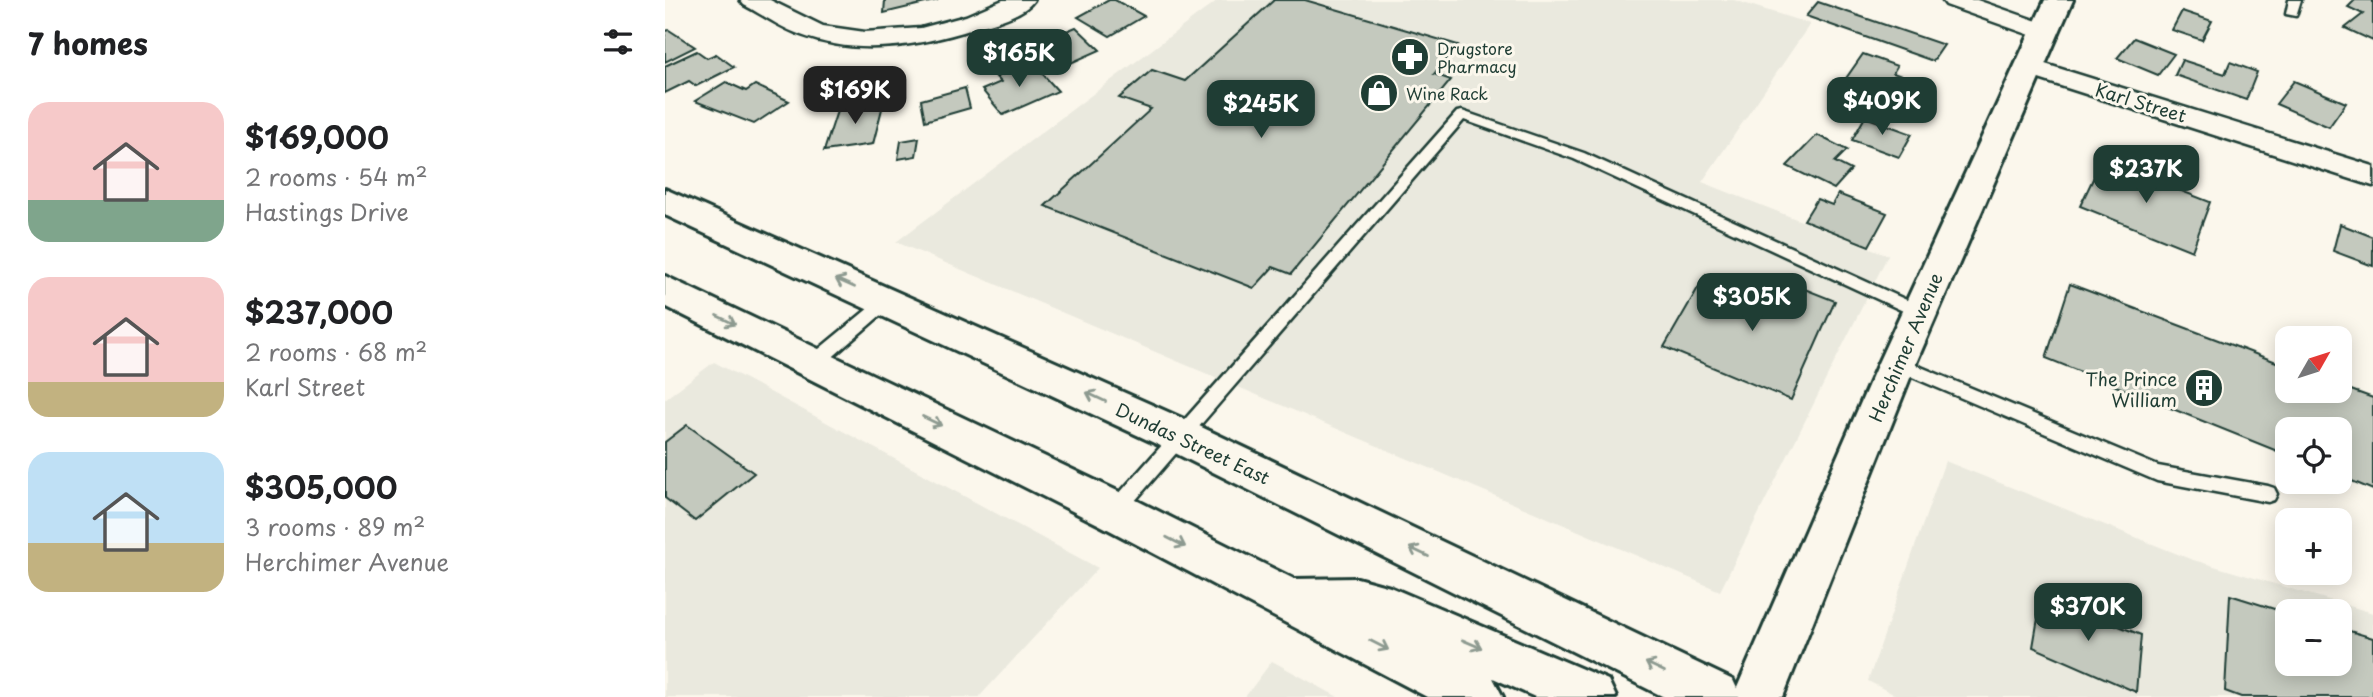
<!DOCTYPE html>
<meta charset="utf-8">
<style>
:root{--surface:#fff;--page:#f6f6f6;--text:#202124;--muted:#757577;--accent:#1f3d34}
body{margin:0;font-family:"Playpen Sans",sans-serif;background:var(--page);color:var(--text);height:100vh;display:flex;flex-direction:column;font-size:26px;white-space:nowrap}
*{box-sizing:border-box;margin:0}
p{font-size:23px;color:var(--muted)}
.icon{flex:none;width:38px;height:38px;fill:none;stroke:currentColor;stroke-width:2;stroke-linecap:round;stroke-linejoin:round}
.map{position:relative;flex:1;overflow:hidden}
.drawer{display:flex;flex-direction:column;background:var(--surface);width:665px}
.drawer>*{flex:none}
.needle{width:46px;rotate:51deg}
.buttons{position:absolute;left:1610px;top:326px;display:grid;gap:14px}
.buttons a{display:grid;place-items:center;width:77px;height:77px;border-radius:14px;background:var(--surface);box-shadow:0 4px 18px #0003;font-size:35px}
.price{position:absolute;translate:-50% -60px;padding:0 16px;border-radius:14px;background:var(--accent);color:#fff;font-size:23px;line-height:46px;filter:drop-shadow(0 2px 4px #0008)}
.price::after{content:'';position:absolute;left:50%;top:42px;width:21px;height:16px;margin-left:-10px;background:inherit;clip-path:polygon(0 0,100% 0,50% 100%)}
.price.on{background:#222;color:#fff}
ul{padding:0;list-style:none}
li{display:flex;align-items:center;gap:21px;height:175px;padding:0 28px}
li span{display:grid;place-items:center;flex:none;width:196px;height:140px;border-radius:21px;color:#555}
li>.icon{margin-inline-start:auto}
span .icon{width:84px;height:84px;fill:#fffc;stroke-width:1}
li b{font-size:30px}
h2{display:flex;justify-content:space-between;align-items:center;height:84px;padding:0 28px;font-size:30px}
main{display:flex;flex:1;min-height:0}
.map>svg:first-child{display:block}
</style>
<main>
<section class="drawer">
<h2>7 homes<svg class="icon" aria-label="filters" viewBox="0 0 24 24"><path d="M4 7h16M4 17h16"/><circle cx="9" cy="7" r="2"/><circle cx="15" cy="17" r="2"/></svg></h2>
<ul>
<li><span style="background:linear-gradient(#f6c9c9 70%,#7fa58c 0)"><svg class="icon" aria-label="home" viewBox="0 0 24 24"><path d="M3 11l9-7 9 7M6 9v11h12V9"/></svg></span><div><b>$169,000</b><p>2 rooms · 54 m²</p><p>Hastings Drive</p></div></li>
<li><span style="background:linear-gradient(#f6c9c9 75%,#c2b280 0)"><svg class="icon" aria-label="home" viewBox="0 0 24 24"><path d="M3 11l9-7 9 7M6 9v11h12V9"/></svg></span><div><b>$237,000</b><p>2 rooms · 68 m²</p><p>Karl Street</p></div></li>
<li><span style="background:linear-gradient(#bfe0f5 65%,#c2b280 0)"><svg class="icon" aria-label="home" viewBox="0 0 24 24"><path d="M3 11l9-7 9 7M6 9v11h12V9"/></svg></span><div><b>$305,000</b><p>3 rooms · 89 m²</p><p>Herchimer Avenue</p></div></li>
</ul>
</section>
<div class="map">
<svg width="1708" height="697" viewBox="0 0 1708 697">
<rect width="100%" height="100%" fill="#fbf7ec"/>
<filter id="ink" filterUnits="userSpaceOnUse"><feTurbulence type="fractalNoise" baseFrequency=".0143" numOctaves="2"/><feDisplacementMap in="SourceGraphic" scale="14" xChannelSelector="R" yChannelSelector="G"/><feConvolveMatrix kernelMatrix="1 2 1 2 8 2 1 2 1" color-interpolation-filters="sRGB"/></filter>
<g filter="url(#ink)">
<g fill="#eae9de" fill-rule="evenodd">
<path d="M553,0h516l76,24 -108,158 186,73 -168,336 -824,-349z"/>
<path d="M49,362l384,206 -119,129h-314v-298z"/>
<path d="M1280,461l245,98 183,54v84h-474l-31,-16zM1622,611h53v52h-53z"/>
<path d="M607,661l66,36h-93z"/>
</g>
<g fill="#c4c9be" stroke="#1f3d34" stroke-width="2">
<path d="M220,0h53l-54,13z"/>
<path d="M444,0h6l29,16 -34,20 -32,-19z"/>
<path d="M609,0h31l153,45 -24,29 17,6 -160,194 -18,-7 -19,21 -209,-82 106,-97 -32,-11 33,-28 33,11z"/>
<path d="M1690,0h18v41l-28,-13 18,-14 -15,-7z"/>
<path d="M1153,2l126,43 -11,16 -127,-45z"/>
<path d="M1517,11l30,10 -10,19 -30,-10z"/>
<path d="M411,27l24,23 -43,19 -24,-24z"/>
<path d="M4,30l26,17 -30,15v-31z"/>
<path d="M1469,38l40,16 -16,21 -41,-17z"/>
<path d="M32,51l10,7 9,-4 18,13 -38,19 -7,-5 -24,12v-27z"/>
<path d="M1198,54l34,12 -4,7 34,12 -7,12 16,6 -8,12 -86,-31z"/>
<path d="M1517,60l43,14 5,-12 27,10 -11,28 -71,-25z"/>
<path d="M367,62l26,29 -55,24 -21,-25 19,-8 -5,-5z"/>
<path d="M1629,81l52,22 -17,24 -53,-23z"/>
<path d="M61,82l20,9 9,-6 34,16 -35,23 -59,-23z"/>
<path d="M300,88l5,20 -45,13 -4,-21z"/>
<path d="M219,101l-11,43 -49,7 14,-43z"/>
<path d="M1200,117l47,17 -13,23 -47,-17z"/>
<path d="M1152,135l30,15 -12,12 16,8 -17,19 -47,-23z"/>
<path d="M254,138l-3,18 -18,3 3,-18z"/>
<path d="M1437,160l108,42 -18,49 -112,-45z"/>
<path d="M1173,194l49,19 -18,33 -65,-26 13,-21 15,6z"/>
<path d="M1675,224l33,13v29l-40,-15z"/>
<path d="M1041,274l76,29 10,-19 43,17 -44,99 -127,-53z"/>
<path d="M1405,284l217,82v24h53v-4l33,12v92l-33,-14v-47h-53v26l-241,-97z"/>
<path d="M22,425l67,48 -59,48 -30,-23v-56z"/>
<path d="M1377,595l99,40 -5,57 -103,-45z"/>
<path d="M1565,595l57,18v50h53v-35l33,10v59h-132l-16,-6z"/>
</g>
<g fill="none" stroke-linecap="round" stroke-linejoin="round">
<defs>
<g id="service">
<path d="M1624,0h12l-5,16 -10,-2z"/>
<path d="M797,111l122,42 340,155 3,4 -3,4h-10l-340,-157 -110,-39 -343,397 -6,2 -6,-2 -3,-6 3,-6 348,-393z"/>
<path d="M221,296l8,6 -3,4 -71,62h-12l-2,-5 2,-5 73,-60z"/>
<path d="M1232,357l261,109 110,20 6,2 3,6 -3,6 -6,2 -111,-21 -266,-113 -2,-5 2,-5z"/>
</g>
<g id="minor">
<path d="M75,0h30l53,26 42,6 56,-4 45,-12 37,-16h31c-10,15 -41,23 -58,28 -56,18 -118,29 -175,7 -20,-7 -38,-20 -57,-30z"/>
<path d="M1277,0h35l77,27 3,5 -3,5h-18l-90,-32z"/>
<path d="M1364,59l344,107v20l-353,-113 -4,-6 4,-6z"/>
</g>
<path id="tertiary" d="M1380,0h28l-157,363 -133,334h-50l145,-334z"/>
<g id="primary">
<path d="M0,189l530,235 538,256 8,17h-77l-499,-249 -500,-233z"/>
<path d="M0,276l465,221 164,82 63,-1 33,9 218,93 8,17h-81l-42,-19 10,19h-76l-327,-172 -435,-219z"/>
</g>
</defs>
<use href="#service" stroke="#1f3d34" stroke-width="5"/>
<use href="#minor" stroke="#1f3d34" stroke-width="5"/>
<use href="#tertiary" stroke="#1f3d34" stroke-width="6"/>
<use href="#primary" stroke="#1f3d34" stroke-width="6"/>
<use href="#service" fill="#fbf7ec" fill-rule="evenodd"/>
<use href="#minor" fill="#fbf7ec" fill-rule="evenodd"/>
<use href="#tertiary" fill="#fbf7ec" fill-rule="evenodd"/>
<use href="#primary" fill="#fbf7ec" fill-rule="evenodd"/>
</g>
<defs><path id="oneway-shaft" d="M-6 0H5M1.5-3L5.5 0L1.5 3" fill="none" stroke-width="1.6" stroke-linecap="round" stroke-linejoin="round" transform="scale(1.75)"/></defs>
<g stroke="#8d9a90">
<use href="#oneway-shaft" transform="translate(180 283) rotate(-156)"/>
<use href="#oneway-shaft" transform="translate(61 320) rotate(26)"/>
<use href="#oneway-shaft" transform="translate(431 397) rotate(-155)"/>
<use href="#oneway-shaft" transform="translate(267 421) rotate(26)"/>
<use href="#oneway-shaft" transform="translate(511 542) rotate(27)"/>
<use href="#oneway-shaft" transform="translate(754 552) rotate(-154)"/>
<use href="#oneway-shaft" transform="translate(807 644) rotate(23)"/>
<use href="#oneway-shaft" transform="translate(714 645) rotate(27)"/>
<use href="#oneway-shaft" transform="translate(990 667) rotate(-154)"/>
</g>
</g>
<defs>
<symbol id="pharmacy-disc" viewBox="-11 -11 22 22"><circle r="9.5" fill="#1f3d34" stroke="#fbf7ec"/><path d="M-2-6h4v4h4v4h-4v4h-4v-4h-4v-4h4Z" fill="#fff"/></symbol>
<symbol id="shop-disc" viewBox="-11 -11 22 22"><circle r="9.5" fill="#1f3d34" stroke="#fbf7ec"/><path d="M-5-2.5h2.3a2.7 3.5 0 0 1 5.4 0H5L5.5 6h-11ZM-1.5-2.5h3a1.5 2.3 0 0 0-3 0Z" fill="#fff"/></symbol>
<symbol id="building-disc" viewBox="-11 -11 22 22"><circle r="9.5" fill="#1f3d34" stroke="#fbf7ec"/><path d="M-4-6H4V6H1V3H-1V6H-4ZM-2.5-4.3h1.7v1.8h-1.7ZM.8-4.3h1.7v1.8H.8ZM-2.5-1h1.7V.8h-1.7ZM.8-1h1.7V.8H.8Z" fill="#fff"/></symbol>
</defs>
<g fill-rule="evenodd">
<use href="#pharmacy-disc" x="723" y="35" width="44" height="44"/>
<use href="#shop-disc" x="692" y="71" width="44" height="44"/>
<use href="#building-disc" x="1517" y="366" width="44" height="44"/>
</g>
<g text-anchor="middle" dominant-baseline="central" stroke-width="6" stroke-linejoin="round" paint-order="stroke">
<g font-size="16" fill="#1f3d34" stroke="#fbf7ec" text-anchor="start">
<text x="772" y="48">Drugstore<tspan x="772" dy="18">Pharmacy</tspan></text>
<text x="741" y="93">Wine Rack</text>
</g>
<g font-size="18" fill="#1f3d34" stroke="#fbf7ec">
<text transform="translate(1476 102) rotate(17)">Karl Street</text>
<text transform="translate(1240 347) rotate(-67)">Herchimer Avenue</text>
<text transform="translate(528 443) rotate(25)">Dundas Street East</text>
</g>
<g font-size="18" fill="#1f3d34" stroke="#fbf7ec" text-anchor="end">
<text x="1512" y="378">The Prince<tspan x="1512" dy="21">William</tspan></text>
</g>
</g>
</svg>
<div class="buttons">
<a><svg class="needle" viewBox="-14 -14 28 28"><path d="M0-13l5 13h-10z" fill="#e53935"/><path d="M0 13l5-13h-10z" fill="#757577"/></svg></a>
<a><svg class="icon" aria-label="locate" viewBox="0 0 24 24"><circle cx="12" cy="12" r="6"/><path d="M12 2v4M12 18v4M2 12h4M18 12h4"/></svg></a>
<a>+</a>
<a>−</a>
</div>
<b class="price" style="left:354px;top:89px">$165K</b>
<b class="price on" style="left:190px;top:126px">$169K</b>
<b class="price" style="left:1217px;top:137px">$409K</b>
<b class="price" style="left:596px;top:140px">$245K</b>
<b class="price" style="left:1481px;top:205px">$237K</b>
<b class="price" style="left:1087px;top:333px">$305K</b>
<b class="price" style="left:1423px;top:643px">$370K</b>
</div>
</main>
